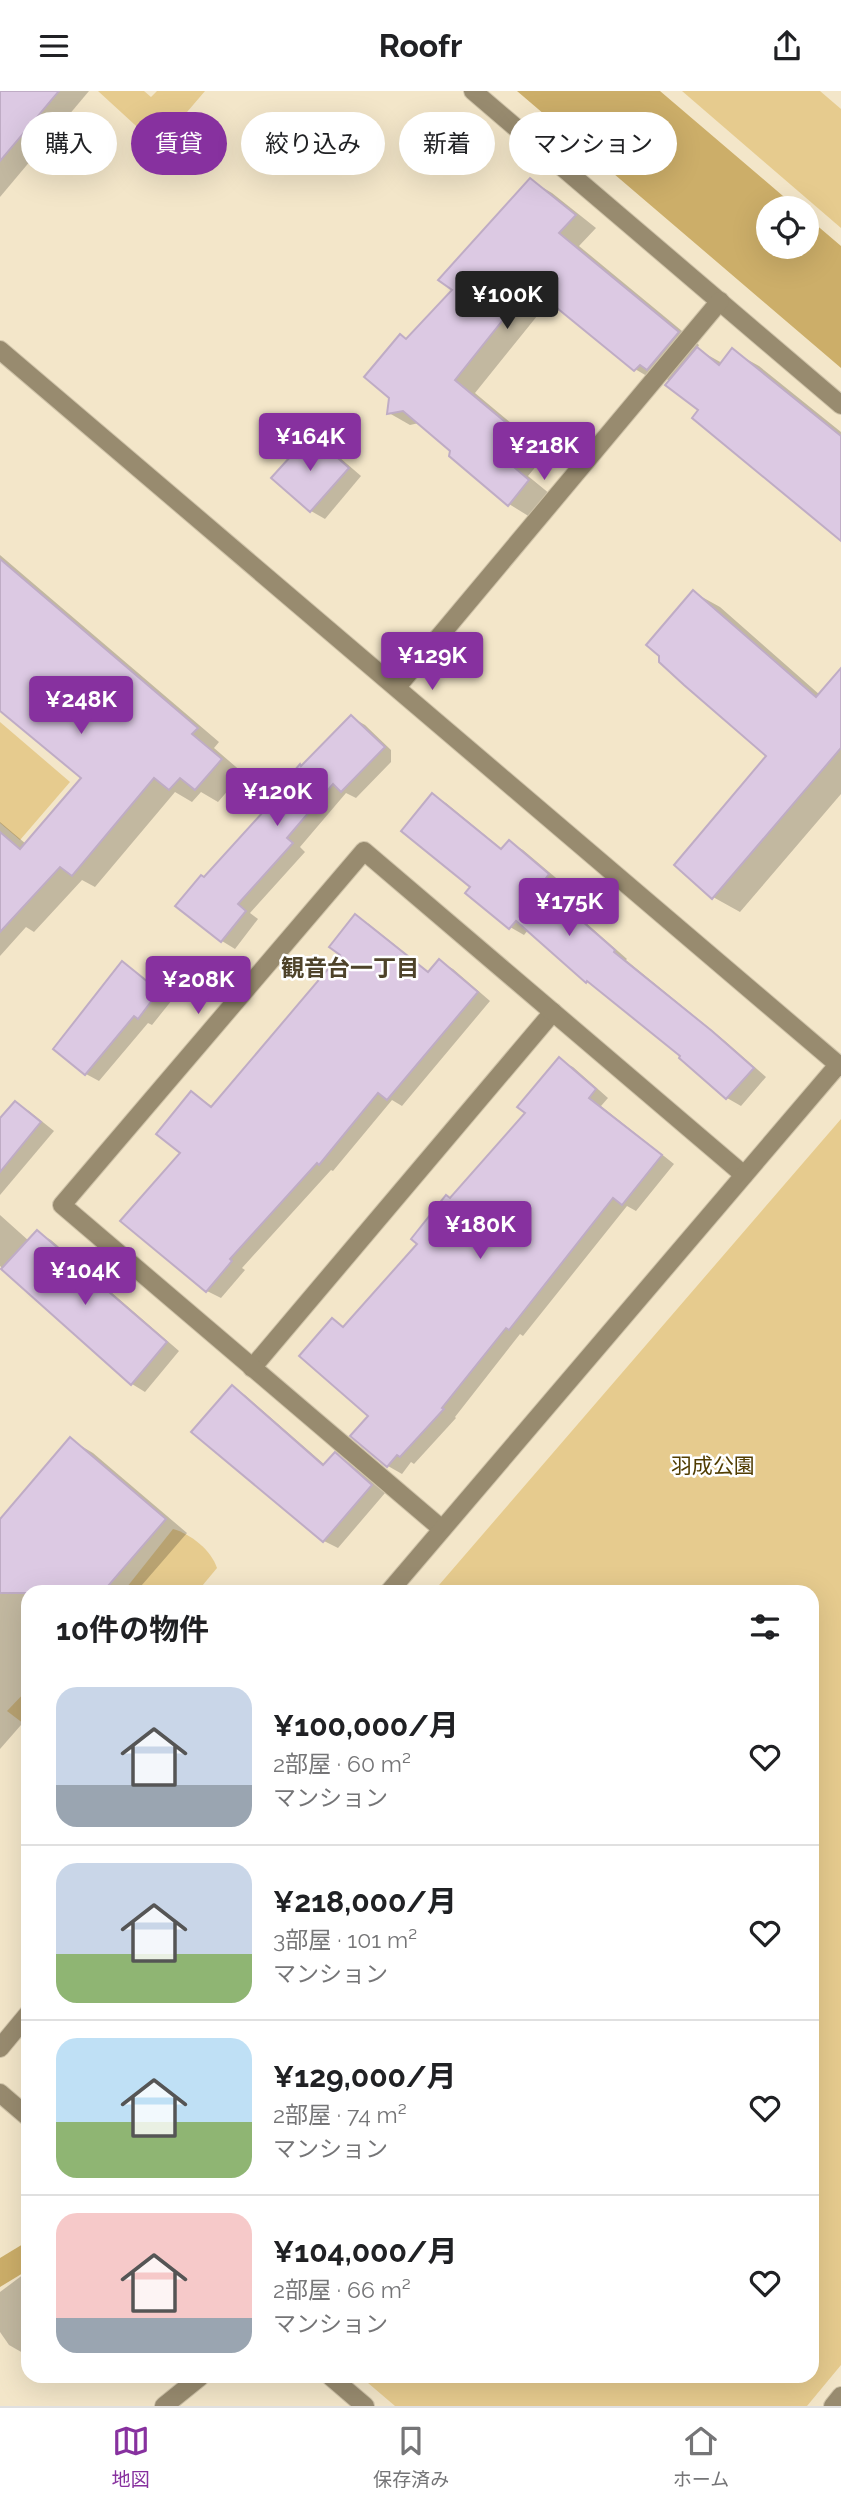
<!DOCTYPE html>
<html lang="ja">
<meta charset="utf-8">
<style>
:root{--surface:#fff;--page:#f6f6f6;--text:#202124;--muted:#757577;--line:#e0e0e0;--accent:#87319f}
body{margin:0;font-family:Raleway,"Noto Sans JP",sans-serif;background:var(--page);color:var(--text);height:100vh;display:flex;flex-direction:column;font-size:26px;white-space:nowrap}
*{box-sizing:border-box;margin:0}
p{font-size:23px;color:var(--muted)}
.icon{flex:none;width:38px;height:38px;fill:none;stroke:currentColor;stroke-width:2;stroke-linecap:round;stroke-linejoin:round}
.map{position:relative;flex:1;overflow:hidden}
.drawer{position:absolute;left:21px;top:1494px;width:798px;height:798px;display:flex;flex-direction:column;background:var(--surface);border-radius:21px;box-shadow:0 7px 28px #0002}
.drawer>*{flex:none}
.banner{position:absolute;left:21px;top:21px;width:800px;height:63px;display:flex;gap:14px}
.buttons{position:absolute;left:756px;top:105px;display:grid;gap:14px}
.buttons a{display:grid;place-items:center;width:63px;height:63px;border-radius:50%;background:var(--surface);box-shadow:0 7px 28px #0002;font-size:35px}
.price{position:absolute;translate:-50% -60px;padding:0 16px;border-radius:7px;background:var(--accent);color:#fff;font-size:23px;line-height:46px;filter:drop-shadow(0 2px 4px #0008)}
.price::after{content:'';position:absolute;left:50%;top:42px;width:21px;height:16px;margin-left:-10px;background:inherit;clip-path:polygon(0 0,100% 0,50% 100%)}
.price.active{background:#222;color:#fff}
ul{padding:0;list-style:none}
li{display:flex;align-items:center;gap:21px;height:175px;padding:0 35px}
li+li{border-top:2px solid var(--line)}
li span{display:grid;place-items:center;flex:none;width:196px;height:140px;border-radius:21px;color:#555}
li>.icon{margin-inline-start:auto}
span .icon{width:84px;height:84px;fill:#fffc;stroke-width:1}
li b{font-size:30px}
h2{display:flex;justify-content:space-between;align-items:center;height:84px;padding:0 35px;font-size:30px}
.tag{padding:0 24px;border-radius:32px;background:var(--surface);box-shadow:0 7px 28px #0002;font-size:24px;line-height:63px}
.tag.active{background:var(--accent);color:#fff}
header{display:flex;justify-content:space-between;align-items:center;height:91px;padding:0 35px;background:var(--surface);font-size:32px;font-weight:700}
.dock{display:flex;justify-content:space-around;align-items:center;height:98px;border-top:2px solid var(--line);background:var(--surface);font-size:19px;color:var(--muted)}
.dock a{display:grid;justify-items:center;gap:4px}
.dock .active{color:var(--accent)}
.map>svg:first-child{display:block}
</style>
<header><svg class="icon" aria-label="menu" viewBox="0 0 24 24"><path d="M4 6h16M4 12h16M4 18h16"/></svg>Roofr<svg class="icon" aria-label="share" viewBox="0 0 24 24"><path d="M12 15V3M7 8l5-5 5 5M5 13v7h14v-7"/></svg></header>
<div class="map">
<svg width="841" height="2315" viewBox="0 0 841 2315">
<rect width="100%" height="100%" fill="#f3e6c9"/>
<g fill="#e6cb8e">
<path d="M98,0h46l7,6 6,-6h48l-47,55z"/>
<path d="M682,0h138l21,18v119z"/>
<path d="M0,631l70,60 -50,58 -20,-17z"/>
<path d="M841,1028v1246l-34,41h-412l-34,-29h451v-784l-379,-1z"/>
<path d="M173,1438c18,5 38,21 44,39l-20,24h-74z"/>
<path d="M28,1598v38l-21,-16z"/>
</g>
<g fill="#ccae69">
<path d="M517,0h143l137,117h-29v39h39v-30l34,29v122z"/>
<path d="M28,2150v29l-28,17v-29z"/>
</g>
<g fill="#0003">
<path d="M0,0h89l-89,106z"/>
<path d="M530,89l22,13 44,35 -17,18 120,99 -2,4 25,14 10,-12 27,15 82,66v108l-171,-159 -9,-5 -4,6 -22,-13 -85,-69 -75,93 72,60 -19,23 22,18 -20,23 -21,-13 -90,-81 -9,2 -21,-12 18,-73 47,-51z"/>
<path d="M311,346l14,8 36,31 -36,43 -14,-8 -37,-33z"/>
<path d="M0,464l219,187 -5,6 29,25 -25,29 -17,-10 -9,10 -17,-10 -80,95 -13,-7 -48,52 -8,-5 -26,29v-134l26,22 57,-66 -83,-69z"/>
<path d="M693,501l27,15 100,88 21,-25v124l-101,118 -27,-15 56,-142z"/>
<path d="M351,626l14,8 26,25v12l-35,36 -10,-5 -46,54 5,5 -55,61 8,6 -23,30 -13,-8 -17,-62 97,-112z"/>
<path d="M433,705l13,7 57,47 6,-8 14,8 39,33 -9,11 74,65 -1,1 99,81 41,36 -25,29 -14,-8 -46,-40 2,-2 -82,-66 -14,-8 -59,-52 -4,5 -14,-8 -37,-40z"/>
<path d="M355,825l14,8 61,49 10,-11 13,7 37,32 -88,105 -10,-6 -59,71 -2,-1 -89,98 3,2 -24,28 -14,-7 -84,-70 60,-69 9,-59 21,14 129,-152z"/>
<path d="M122,873l50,36 -20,25 -4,-2 -49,58 -13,-7z"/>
<path d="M559,969l14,7 35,31 -7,8 73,58 -38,47 -9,-5 -104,130 -3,-2 -65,83 1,1 -42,46 -3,-2 -9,12 -14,-8 -36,-31 19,-19 -39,-96 13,8 74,-84 32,-44 76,-87z"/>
<path d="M15,1012l14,8 25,20 -54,64v-74z"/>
<path d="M0,1124l29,26 8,-9 14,8 128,111 -34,41 -13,-8 -132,-118z"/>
<path d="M232,1296l13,8 80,70 10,-10 13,7 37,31 -47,55 -14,-7 -130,-109z"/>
<path d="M71,1349l22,13 94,80 -52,60h-107v124l-28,32v-227z"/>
<path d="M28,2180v78l-5,4 -14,-8 -9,-13v-40z"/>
</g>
<g fill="#dcc9e3" stroke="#bfacc5" stroke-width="2">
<path d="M0,0h59l-59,70z"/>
<path d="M530,87l46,37 -17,18 120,99 -32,38 -7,-5 -6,6 -104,-85 -75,94 72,60 -19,22 21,18 -21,26 -59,-50 1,-5 -47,-40 -16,3 2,-16 -25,-21 36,-43 6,5 46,-49 -14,-10z"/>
<path d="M697,256l22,18 13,-17 109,88v105l-149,-123 6,-8 -33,-25z"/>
<path d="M311,343l38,34 -39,44 -39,-34z"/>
<path d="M0,468l198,169 -6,6 30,25 -27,31 -15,-12 -11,12 -15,-12 -82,98 -12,-9 -60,65v-100l20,17 61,-71 -81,-67z"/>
<path d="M693,499l123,107 25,-29v80l-129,151 -38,-34 92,-109 -82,-71 -25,-23v-6l-13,-11z"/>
<path d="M351,624l34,32 -44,45 -8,-8 -46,54 6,5 -55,61 8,7 -25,31 -46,-36 26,-31 3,2 70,-77 -3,-2 29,-34 1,2z"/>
<path d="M432,702l69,56 8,-9 40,34 -8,11 74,65 -1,2 98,79 42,37 -28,31 -47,-41 1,-2 -93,-75 -1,2 -70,-62 -7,8 -44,-36 5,-6 -69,-56z"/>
<path d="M355,823l73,58 11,-13 39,33 -91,108 -9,-7 -59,72 -2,-2 -87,96 2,2 -26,31 -86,-71 60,-68 -24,-19 35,-43 20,16 129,-152 -11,-8z"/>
<path d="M122,870l37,30 -21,28 -4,-3 -49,59 -32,-26z"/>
<path d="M559,966l37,32 -7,9 73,57 -40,50 -9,-7 -104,132 -3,-2 -64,80 2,1 -44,48 -3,-2 -10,12 -37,-31 18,-20 -69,-60 33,-38 11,9 74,-83 -6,-5 35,-44 4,3 75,-85 -8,-6z"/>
<path d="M15,1010l26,21 -41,50v-54z"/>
<path d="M37,1139l130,112 -36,43 -130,-116z"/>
<path d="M232,1294l91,80 12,-13 37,33 -49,57 -132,-110z"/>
<path d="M70,1346l96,82 -64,74h-102v-74z"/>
</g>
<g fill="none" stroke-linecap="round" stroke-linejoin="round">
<defs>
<g id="minor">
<path d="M473,0l368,314"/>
<path d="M397,596l323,-386"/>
<path d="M252,1277l301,-356"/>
<path d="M442,1438l-380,-324 302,-354 380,324"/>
<path d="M388,1502l450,-528"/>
<path d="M0,1957l28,-34"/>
<path d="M0,2002l28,24"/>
<path d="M331,2286l34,29"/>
<path d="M164,2315l36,-29"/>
<path d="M833,2315l8,-10"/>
</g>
<path id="tertiary" d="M0,259l841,717"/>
</defs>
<use href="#minor" stroke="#cfc3a9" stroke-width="20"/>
<use href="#tertiary" stroke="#cfc3a9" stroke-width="20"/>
<use href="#minor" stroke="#988b6f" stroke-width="18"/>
<use href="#tertiary" stroke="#988b6f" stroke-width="18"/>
</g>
<g text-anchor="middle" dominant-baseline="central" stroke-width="5" stroke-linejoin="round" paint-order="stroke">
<g font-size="21" fill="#513d02" stroke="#fff">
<text x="713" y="1374">羽成公園</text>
</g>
<g font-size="23" font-weight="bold" fill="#4e432a" stroke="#fff">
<text x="350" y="876">観音台一丁目</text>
</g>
</g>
</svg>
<div class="buttons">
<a><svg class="icon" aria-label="locate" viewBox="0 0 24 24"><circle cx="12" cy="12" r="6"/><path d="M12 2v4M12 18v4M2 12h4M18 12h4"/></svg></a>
</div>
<b class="price active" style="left:507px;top:240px">¥100K</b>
<b class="price" style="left:310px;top:382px">¥164K</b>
<b class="price" style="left:544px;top:391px">¥218K</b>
<b class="price" style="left:432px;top:601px">¥129K</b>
<b class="price" style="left:81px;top:645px">¥248K</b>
<b class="price" style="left:277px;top:737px">¥120K</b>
<b class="price" style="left:569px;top:847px">¥175K</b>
<b class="price" style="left:198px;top:925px">¥208K</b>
<b class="price" style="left:480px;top:1170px">¥180K</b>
<b class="price" style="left:85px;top:1216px">¥104K</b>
<div class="banner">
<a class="tag">購入</a>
<a class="tag active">賃貸</a>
<a class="tag">絞り込み</a>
<a class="tag">新着</a>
<a class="tag">マンション</a>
</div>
<section class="drawer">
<h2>10件の物件<svg class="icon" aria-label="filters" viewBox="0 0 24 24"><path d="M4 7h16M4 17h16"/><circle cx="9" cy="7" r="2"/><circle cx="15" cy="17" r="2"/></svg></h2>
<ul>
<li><span style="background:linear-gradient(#c9d6e8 70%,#9aa5b1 0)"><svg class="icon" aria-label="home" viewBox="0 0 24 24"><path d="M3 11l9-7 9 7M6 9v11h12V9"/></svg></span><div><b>¥100,000/月</b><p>2部屋 · 60 m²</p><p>マンション</p></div><svg class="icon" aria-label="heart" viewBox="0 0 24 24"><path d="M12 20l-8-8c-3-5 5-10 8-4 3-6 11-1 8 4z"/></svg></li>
<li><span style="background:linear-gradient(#c9d6e8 65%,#8fb573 0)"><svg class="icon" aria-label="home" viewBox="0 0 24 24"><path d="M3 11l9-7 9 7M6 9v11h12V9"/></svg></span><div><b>¥218,000/月</b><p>3部屋 · 101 m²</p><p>マンション</p></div><svg class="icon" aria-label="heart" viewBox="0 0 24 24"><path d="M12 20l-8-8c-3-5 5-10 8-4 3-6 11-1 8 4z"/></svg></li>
<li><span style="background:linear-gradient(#bfe0f5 60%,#8fb573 0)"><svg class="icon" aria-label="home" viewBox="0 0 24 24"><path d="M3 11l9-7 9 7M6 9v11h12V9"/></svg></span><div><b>¥129,000/月</b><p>2部屋 · 74 m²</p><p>マンション</p></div><svg class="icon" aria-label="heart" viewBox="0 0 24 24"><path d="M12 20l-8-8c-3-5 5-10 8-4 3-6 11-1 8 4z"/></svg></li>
<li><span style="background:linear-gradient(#f6c9c9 75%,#9aa5b1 0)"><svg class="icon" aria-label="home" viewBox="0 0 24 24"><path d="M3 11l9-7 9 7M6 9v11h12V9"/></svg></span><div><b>¥104,000/月</b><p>2部屋 · 66 m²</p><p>マンション</p></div><svg class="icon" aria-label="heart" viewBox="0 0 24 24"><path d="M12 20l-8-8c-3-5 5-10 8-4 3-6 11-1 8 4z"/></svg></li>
</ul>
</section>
</div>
<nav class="dock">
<a class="active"><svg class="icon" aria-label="map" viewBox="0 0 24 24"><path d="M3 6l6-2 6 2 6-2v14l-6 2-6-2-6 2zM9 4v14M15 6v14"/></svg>地図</a>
<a><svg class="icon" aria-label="saved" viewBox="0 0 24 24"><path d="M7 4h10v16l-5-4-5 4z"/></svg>保存済み</a>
<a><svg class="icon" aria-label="home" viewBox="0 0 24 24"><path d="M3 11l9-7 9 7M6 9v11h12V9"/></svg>ホーム</a>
</nav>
